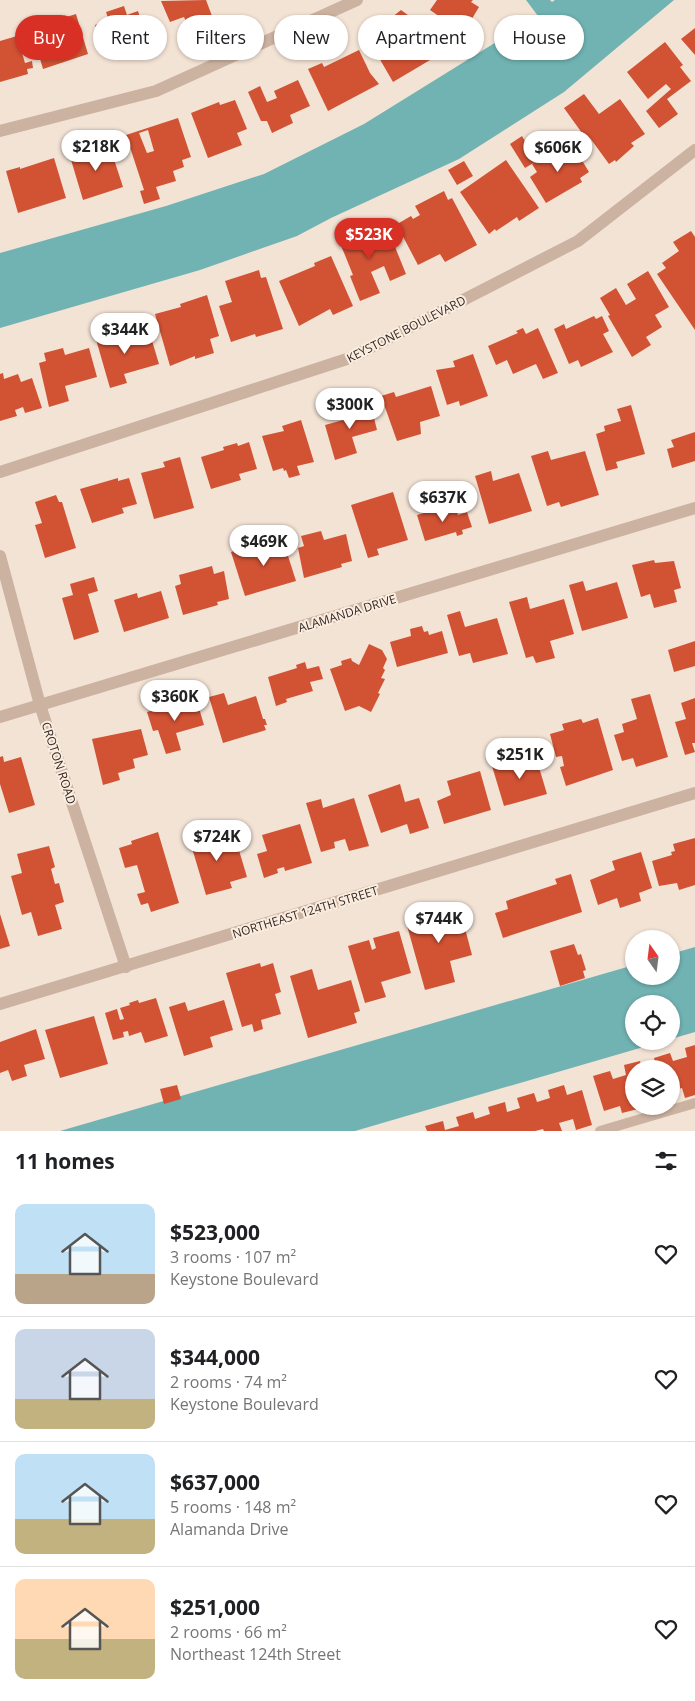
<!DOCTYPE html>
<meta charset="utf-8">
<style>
:root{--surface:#fff;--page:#f2f2f2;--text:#202124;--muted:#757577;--line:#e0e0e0;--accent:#d93025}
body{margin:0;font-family:"Open Sans",sans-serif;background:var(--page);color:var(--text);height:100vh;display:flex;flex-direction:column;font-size:19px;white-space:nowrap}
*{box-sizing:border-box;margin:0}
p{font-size:16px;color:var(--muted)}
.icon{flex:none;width:28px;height:28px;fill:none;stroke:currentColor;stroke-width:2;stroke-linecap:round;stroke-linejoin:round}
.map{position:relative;height:1131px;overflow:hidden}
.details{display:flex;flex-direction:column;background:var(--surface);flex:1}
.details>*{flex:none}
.guide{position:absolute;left:15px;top:15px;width:665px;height:45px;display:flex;gap:10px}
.needle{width:32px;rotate:346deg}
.buttons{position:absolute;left:625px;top:930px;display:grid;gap:10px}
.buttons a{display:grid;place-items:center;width:55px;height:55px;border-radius:50%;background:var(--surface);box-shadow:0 1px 4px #0004;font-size:25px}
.price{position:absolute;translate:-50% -42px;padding:0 11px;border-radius:18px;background:#fff;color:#222;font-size:16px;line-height:32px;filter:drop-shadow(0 1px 2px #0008)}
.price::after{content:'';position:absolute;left:50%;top:30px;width:15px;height:11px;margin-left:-8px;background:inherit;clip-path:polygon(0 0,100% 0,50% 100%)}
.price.active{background:var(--accent);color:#fff}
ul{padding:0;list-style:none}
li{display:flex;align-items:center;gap:15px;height:125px;padding:0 15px}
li+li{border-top:1px solid var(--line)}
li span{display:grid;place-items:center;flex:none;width:140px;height:100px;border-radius:10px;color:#555}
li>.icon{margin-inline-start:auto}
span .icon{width:60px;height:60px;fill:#fffc;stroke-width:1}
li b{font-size:21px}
h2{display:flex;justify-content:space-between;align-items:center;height:60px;padding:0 15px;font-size:21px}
.tag{padding:0 18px;border-radius:22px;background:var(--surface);box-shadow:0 1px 4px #0004;font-size:18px;line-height:45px}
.tag.active{background:var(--accent);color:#fff}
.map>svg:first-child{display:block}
</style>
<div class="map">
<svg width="695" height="1131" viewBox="0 0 695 1131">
<rect width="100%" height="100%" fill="#f3e3d5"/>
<g fill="#71b2b2">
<path d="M526,0h24l2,2 3,-2h119l-110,92 -105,67 -128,59 -34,18 -97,34 -200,58v-75l166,-47 98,-32 100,-50 174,-108z"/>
<path d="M695,947v85l-24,7v-35h-37v37h30l-309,90h-295l574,-166v11h37v-22z"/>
</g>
<g fill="#d25234" fill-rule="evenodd">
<path d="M206,0l6,16 -24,10 -4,-9 -14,5 -9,-21z"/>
<path d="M437,0h36l-2,2 8,5 -9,15 6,4 -7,11 -39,-27z"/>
<path d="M124,6l3,9 11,-4 10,30 -23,7 -1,-4 -20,6 -9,-25 14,-4 -3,-9z"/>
<path d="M401,10l51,37 -59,35 -26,-45z"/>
<path d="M76,14l12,40 -45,15 -5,-17 -5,1 -7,-22 5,-1v-2z"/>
<path d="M695,28v27l-14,-16z"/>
<path d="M17,36l8,27 7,-2 1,7 -6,1 1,5 -28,8v-41z"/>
<path d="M665,42l18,23 -3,2 11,14 -24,18 11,15 -19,14 -13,-17 25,-22 -5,-5 -18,15 -21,-27z"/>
<path d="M359,50l11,23 9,11 -51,27 -20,-42 14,-6 2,4z"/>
<path d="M298,80l12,26 -20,9 3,8 -21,10 -5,-12h-6l-13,-29 12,-6 7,16 10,-4 -3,-7z"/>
<path d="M584,94l15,20 21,-15 25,35 -14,9 3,3 -18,16 -1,-2 -6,4 -19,-26 -3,2 -23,-32z"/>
<path d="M235,100l12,29 -10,4 5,12 -34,13 -17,-45 28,-11 1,3z"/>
<path d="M178,118l13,39 -9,3 2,7 -11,4 3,10 -20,6 4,12 -16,5 -4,-13 4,-1 -18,-55zM148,130l6,21 -7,2 -8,-20z"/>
<path d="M522,136l13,22v4l-10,6 -15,-24z"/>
<path d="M109,144l14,43 -40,13 -14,-47 13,-4 2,6 12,-3 -1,-4z"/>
<path d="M562,146l5,8 8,-5 14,23 -9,6 2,4 -36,21 -16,-26 7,-5 -5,-8z"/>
<path d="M54,158l12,40 -48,15 -12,-42 14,-4v2z"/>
<path d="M506,160l33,48 -20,13 -2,-4 -21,14 -1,-2 -6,5 -29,-42z"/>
<path d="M464,161l9,15 -16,9 -9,-15z"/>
<path d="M444,191l4,9 4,-2 25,47 -32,17 -5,-8 -22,11 -19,-36v-6l12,-7 2,3 7,-4 -5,-9z"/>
<path d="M351,227l5,11 23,-10 7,17 7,-3 13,32 -16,7 -6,-15 -13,6 9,21 -20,8 -10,-25 3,-1 -17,-42z"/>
<path d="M691,231l4,6v93l-38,-56 9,-6 -4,-5 17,-12 -6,-9z"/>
<path d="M331,256l22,50 -20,9 -3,-6 -31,17 -20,-45 36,-15 -1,-3z"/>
<path d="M259,270l2,8 5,-1 17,52 -27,8 -1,-3 -24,8 -12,-36 13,-4 -7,-21z"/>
<path d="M648,271l21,36 -14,8 7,12 -16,10 5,8 -19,12 -24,-41 2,-1 -10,-17 16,-10 10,17 10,-6 -9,-15z"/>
<path d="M207,295l12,41 -9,3 4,14 -19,6v-3l-25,10 -15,-52 26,-7 -1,-3z"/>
<path d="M594,316l2,3 6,-3 7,15 -6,3 10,18 -32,15 -3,-7 -9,4 -15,-35 10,-5 2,5z"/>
<path d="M124,328l4,12 22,-6 9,30 -35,10 3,9 -17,5 -15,-52z"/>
<path d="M523,328l3,6 12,-6 20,45 -15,6 -7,-15 -23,10 -6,-14 -11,5 -8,-19 30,-13 -2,-2z"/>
<path d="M63,348l2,7 24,-7 8,29 -32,9 4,15 -20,6 -10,-44 7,-2 -2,-8z"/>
<path d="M473,354l15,42 -28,10 -1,-5 -12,4 -11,-35 19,-3 -2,-6z"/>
<path d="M3,373l1,6 14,-5 3,8 11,-4 10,30 -17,5 -2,-6 -8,3 2,6 -17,5v-47z"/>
<path d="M431,386l9,30 -20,6 1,12 -24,7 -16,-45 13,-4 2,5z"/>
<path d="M370,402l7,28 -25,7 5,16 -22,7 -10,-35 22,-6 -3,-9z"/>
<path d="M631,405l14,49 -29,8 2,6 -12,3 -10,-37 9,-3 -1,-5 17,-5 -4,-12z"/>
<path d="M301,420l13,42 -17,4 3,9 -11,3 -3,-8 -2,1 -1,-3 -10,3 -11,-35 22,-5 -2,-5z"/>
<path d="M695,432v29l-23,7 -5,-19 7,-2 -3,-7z"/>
<path d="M249,442l8,27 -18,5 2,6 -30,9 -10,-32 23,-7 -1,-3 14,-4 1,3z"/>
<path d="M548,451l3,9 34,-9 14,44 -38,12 -2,-5 -12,4 -16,-50z"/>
<path d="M180,457l14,51 -40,11 -13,-46 24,-6 -2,-5z"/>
<path d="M491,471l2,10 26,-8 13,38 -43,13 -14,-48z"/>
<path d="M118,478v3l11,-3 8,26 -15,4 2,5 -32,10 -12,-34z"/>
<path d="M393,492l15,48 -31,9 2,6 -11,3 -17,-53z"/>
<path d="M56,495l3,7h3l14,46 -31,10 -10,-33 7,-2 -7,-21z"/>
<path d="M454,504l4,11 9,-3 5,15 -10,3 1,4 -6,2 -1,-4 -31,9 -8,-26z"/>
<path d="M321,531l3,9 22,-6 6,27 -11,3 1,3 -38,11 -6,-30 6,-2 -3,-10z"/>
<path d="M282,537l14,44 -51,15 -14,-44z"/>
<path d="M654,560l1,3 19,-2 7,27 -7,2 3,12 -23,6 -4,-14 -9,3 -9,-32z"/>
<path d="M212,566l2,8 10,-3 5,28 -12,3 1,3 -35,10 -8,-29 6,-2 -2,-9z"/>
<path d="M94,577l4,14 -10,3 11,38 -25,8 -12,-42 11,-3 -3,-11z"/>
<path d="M583,581l3,10 31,-9 11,36 -46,13 -13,-46z"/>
<path d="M161,591l8,27 -45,14 -10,-32 23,-7 1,5z"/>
<path d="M527,597l3,12 34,-10 10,35 -24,7 5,17 -19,5 -3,-7 -7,2 -17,-56z"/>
<path d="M460,611l5,16 32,-9 11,36 -35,9 -3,-10 -11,3 -12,-41z"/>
<path d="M422,626l2,6 4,-1 1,4 13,-4 6,22 -51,14 -7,-25 21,-6 -1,-7z"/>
<path d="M695,641v25l-21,6 -6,-22z"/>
<path d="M369,644l13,6 5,9 -4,9 2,2 -4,8 4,1 -7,14 2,1 -9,18 -12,-6 -14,5 -15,-42 12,-4 -1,-4 10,-3 1,3 7,4z"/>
<path d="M305,662l2,7 12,-3 4,13 -13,3 3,9 -27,8 1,3 -11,4 -8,-29 29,-9 -1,-3z"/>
<path d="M224,693l4,12 28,-9 7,23h2l2,6h-3l2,5 -43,13 -14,-46z"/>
<path d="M650,694l18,63 -32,10 -3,-9 -11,3 -8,-26 10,-3 -2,-8 15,-5 -6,-20z"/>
<path d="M196,698l8,27 -28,8 5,17 -15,4 -8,-24 -5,1 -6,-19z"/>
<path d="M695,698v45h-3l3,9 -10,3 -10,-33 11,-3 -5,-16z"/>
<path d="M598,718l15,52 -47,16 -6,-19 4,-1 -2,-10 -6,1 -6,-23 14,-4 -2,-6 19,-5 2,4z"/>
<path d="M141,729l7,26 -15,4 2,9 -17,5 2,7 -17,5 -11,-46z"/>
<path d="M535,754l12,40 -43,12 -12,-40z"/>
<path d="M3,756l1,6 17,-5 14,48 -26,8 -9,-29v-27z"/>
<path d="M480,771l11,39 -47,14 -7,-23 14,-6 -4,-14z"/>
<path d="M400,784l5,18 14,-4 10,30 -19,6 -3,-10 -26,9 -13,-38z"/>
<path d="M354,798l15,48 -20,5 -4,-12 -11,3 1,6 -14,4 -15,-49 15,-4 2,9z"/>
<path d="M300,824l12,39 -27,8 -1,-4 -7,2 1,4 -14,5 -7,-24 10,-3 -5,-16z"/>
<path d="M217,830l4,14 13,-4 2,7h2l9,30 -17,5 2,6 -26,7 -17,-57z"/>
<path d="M158,832l21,71 -28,9 -3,-9 -7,2 -4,-11 8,-2 -8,-27 -12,3 -6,-20 13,-4 -1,-3z"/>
<path d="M695,838v47l-16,5 -2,-7 -18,3 -7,-25 20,-6 -1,-3 4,-1 -2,-7z"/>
<path d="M49,846l6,21 -4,2 4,15 4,-1 5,19 -9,3 7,24 -24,7 -7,-24 -9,3 -11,-39 11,-3 -5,-19z"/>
<path d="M641,852l11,36 -13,5 2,8 -21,7 -3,-10 -19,7 -8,-25 25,-10 -3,-9z"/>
<path d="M571,874l11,38 -79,26 -8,-25 13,-4 -2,-8 51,-17 -2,-5z"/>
<path d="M458,902l14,53 -22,6 5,21 -30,8 -19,-68 20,-6 -2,-4z"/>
<path d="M0,914l10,32 -10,3z"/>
<path d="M399,931l12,42 -30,9 5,15 -21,6 -17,-57 21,-6 3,10 4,-2 -3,-10z"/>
<path d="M574,944l4,11 3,-1 5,16 -3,1 2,7 -25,8 -10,-35z"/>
<path d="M260,963l1,4 12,-4 8,29 -6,2 6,20 -20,6 2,9 -9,3 -2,-8 -10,3 -16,-54z"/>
<path d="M312,969l6,21 33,-10 9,31 -6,2 3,10 -49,15 -18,-62z"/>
<path d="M156,998l12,38 -23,7 -4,-11 -12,4 -1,-5 -5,1 1,5 -11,3 -8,-27 12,-4 3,11 4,-1 -4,-11 10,-3 -1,-2 9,-3 1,3z"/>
<path d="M224,1000l9,30 -23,7 3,10 -29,9 -15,-49 16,-5 3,9z"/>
<path d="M94,1016l14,48 -48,14 -15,-48z"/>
<path d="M36,1029l9,30 -21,6 3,11 -15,5 -4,-11 -8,3v-31z"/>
<path d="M695,1045v50l-10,3 -3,-10 -11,3v-22l-20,-1 5,-1 -2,-9 16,-5 3,8 14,-4 -2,-9z"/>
<path d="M640,1061l2,8h-8v37h3l1,3 -16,4 -2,-7 -16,5 -11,-35 17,-5 3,8 13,-4 -2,-10z"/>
<path d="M177,1085l4,14 -17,5 -4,-15z"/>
<path d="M564,1085l3,10 15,-5 10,35 -16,5 -3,-11 -14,4 3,8h-18l-1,-2 -8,2h-108l-2,-5 18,-5 2,9 14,-4 -3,-9 17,-5 2,7 15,-5 -2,-7 17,-5 2,10 13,-4 -3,-10 17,-5 3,9 13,-4 -2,-8z"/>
</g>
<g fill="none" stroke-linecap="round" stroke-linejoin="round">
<path stroke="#ccb2a0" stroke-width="10" d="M600,1131l95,-28"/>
<g stroke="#ccb2a0" stroke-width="12">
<path d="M0,131l156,-40 201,-91"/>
<path d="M0,472l350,-114 228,-117 117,-91"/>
<path d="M0,556l40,149 86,262"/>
<path d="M0,717l695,-209"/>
<path d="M0,1004l695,-211"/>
</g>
</g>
<g text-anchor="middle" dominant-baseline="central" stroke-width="4" stroke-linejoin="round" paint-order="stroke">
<g font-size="12" fill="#352824" stroke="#fbeee1">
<text transform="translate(406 329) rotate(-27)">KEYSTONE BOULEVARD</text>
<text transform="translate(347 613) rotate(-17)">ALAMANDA DRIVE</text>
<text transform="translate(59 763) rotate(72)">CROTON ROAD</text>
<text transform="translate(305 912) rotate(-17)">NORTHEAST 124TH STREET</text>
</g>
</g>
</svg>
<div class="buttons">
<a><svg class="needle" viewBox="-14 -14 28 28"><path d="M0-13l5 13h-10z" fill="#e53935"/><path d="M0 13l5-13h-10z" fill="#757577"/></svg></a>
<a><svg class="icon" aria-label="locate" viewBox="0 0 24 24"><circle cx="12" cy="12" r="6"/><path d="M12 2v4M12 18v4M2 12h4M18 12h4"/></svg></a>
<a><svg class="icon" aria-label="layers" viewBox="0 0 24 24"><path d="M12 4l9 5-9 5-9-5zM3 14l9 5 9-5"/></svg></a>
</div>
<b class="price" style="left:96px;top:172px">$218K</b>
<b class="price" style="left:558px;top:173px">$606K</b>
<b class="price active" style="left:369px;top:260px">$523K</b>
<b class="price" style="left:125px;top:355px">$344K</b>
<b class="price" style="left:350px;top:430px">$300K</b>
<b class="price" style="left:443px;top:523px">$637K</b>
<b class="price" style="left:264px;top:567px">$469K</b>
<b class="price" style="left:175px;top:722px">$360K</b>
<b class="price" style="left:520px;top:780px">$251K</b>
<b class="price" style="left:217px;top:862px">$724K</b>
<b class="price" style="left:439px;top:944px">$744K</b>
<div class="guide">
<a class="tag active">Buy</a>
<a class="tag">Rent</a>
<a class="tag">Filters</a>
<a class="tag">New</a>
<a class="tag">Apartment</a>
<a class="tag">House</a>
</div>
</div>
<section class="details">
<h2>11 homes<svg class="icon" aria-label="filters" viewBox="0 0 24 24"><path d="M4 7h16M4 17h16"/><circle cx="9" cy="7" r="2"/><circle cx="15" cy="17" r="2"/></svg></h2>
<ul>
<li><span style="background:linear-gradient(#bfe0f5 70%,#b9a48a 0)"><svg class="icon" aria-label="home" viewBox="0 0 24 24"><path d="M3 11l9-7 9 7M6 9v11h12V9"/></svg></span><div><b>$523,000</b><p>3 rooms · 107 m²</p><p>Keystone Boulevard</p></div><svg class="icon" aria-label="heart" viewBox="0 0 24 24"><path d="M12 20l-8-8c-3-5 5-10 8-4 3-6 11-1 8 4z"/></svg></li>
<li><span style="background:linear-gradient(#c9d6e8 70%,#c2b280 0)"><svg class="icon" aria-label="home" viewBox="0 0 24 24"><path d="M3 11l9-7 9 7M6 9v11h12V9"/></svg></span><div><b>$344,000</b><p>2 rooms · 74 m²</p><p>Keystone Boulevard</p></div><svg class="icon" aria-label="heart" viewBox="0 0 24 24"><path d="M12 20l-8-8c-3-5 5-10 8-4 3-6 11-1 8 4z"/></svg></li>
<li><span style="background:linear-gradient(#bfe0f5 65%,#c2b280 0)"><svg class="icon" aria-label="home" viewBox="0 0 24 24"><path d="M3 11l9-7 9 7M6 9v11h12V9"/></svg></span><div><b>$637,000</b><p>5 rooms · 148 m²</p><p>Alamanda Drive</p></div><svg class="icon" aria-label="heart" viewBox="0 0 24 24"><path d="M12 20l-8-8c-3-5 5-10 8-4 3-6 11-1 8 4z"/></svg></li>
<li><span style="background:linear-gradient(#ffd9b3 60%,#c2b280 0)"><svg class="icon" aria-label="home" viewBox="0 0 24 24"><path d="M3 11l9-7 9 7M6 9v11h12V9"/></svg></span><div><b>$251,000</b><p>2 rooms · 66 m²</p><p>Northeast 124th Street</p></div><svg class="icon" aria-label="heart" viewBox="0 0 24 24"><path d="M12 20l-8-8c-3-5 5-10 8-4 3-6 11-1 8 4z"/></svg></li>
</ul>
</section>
